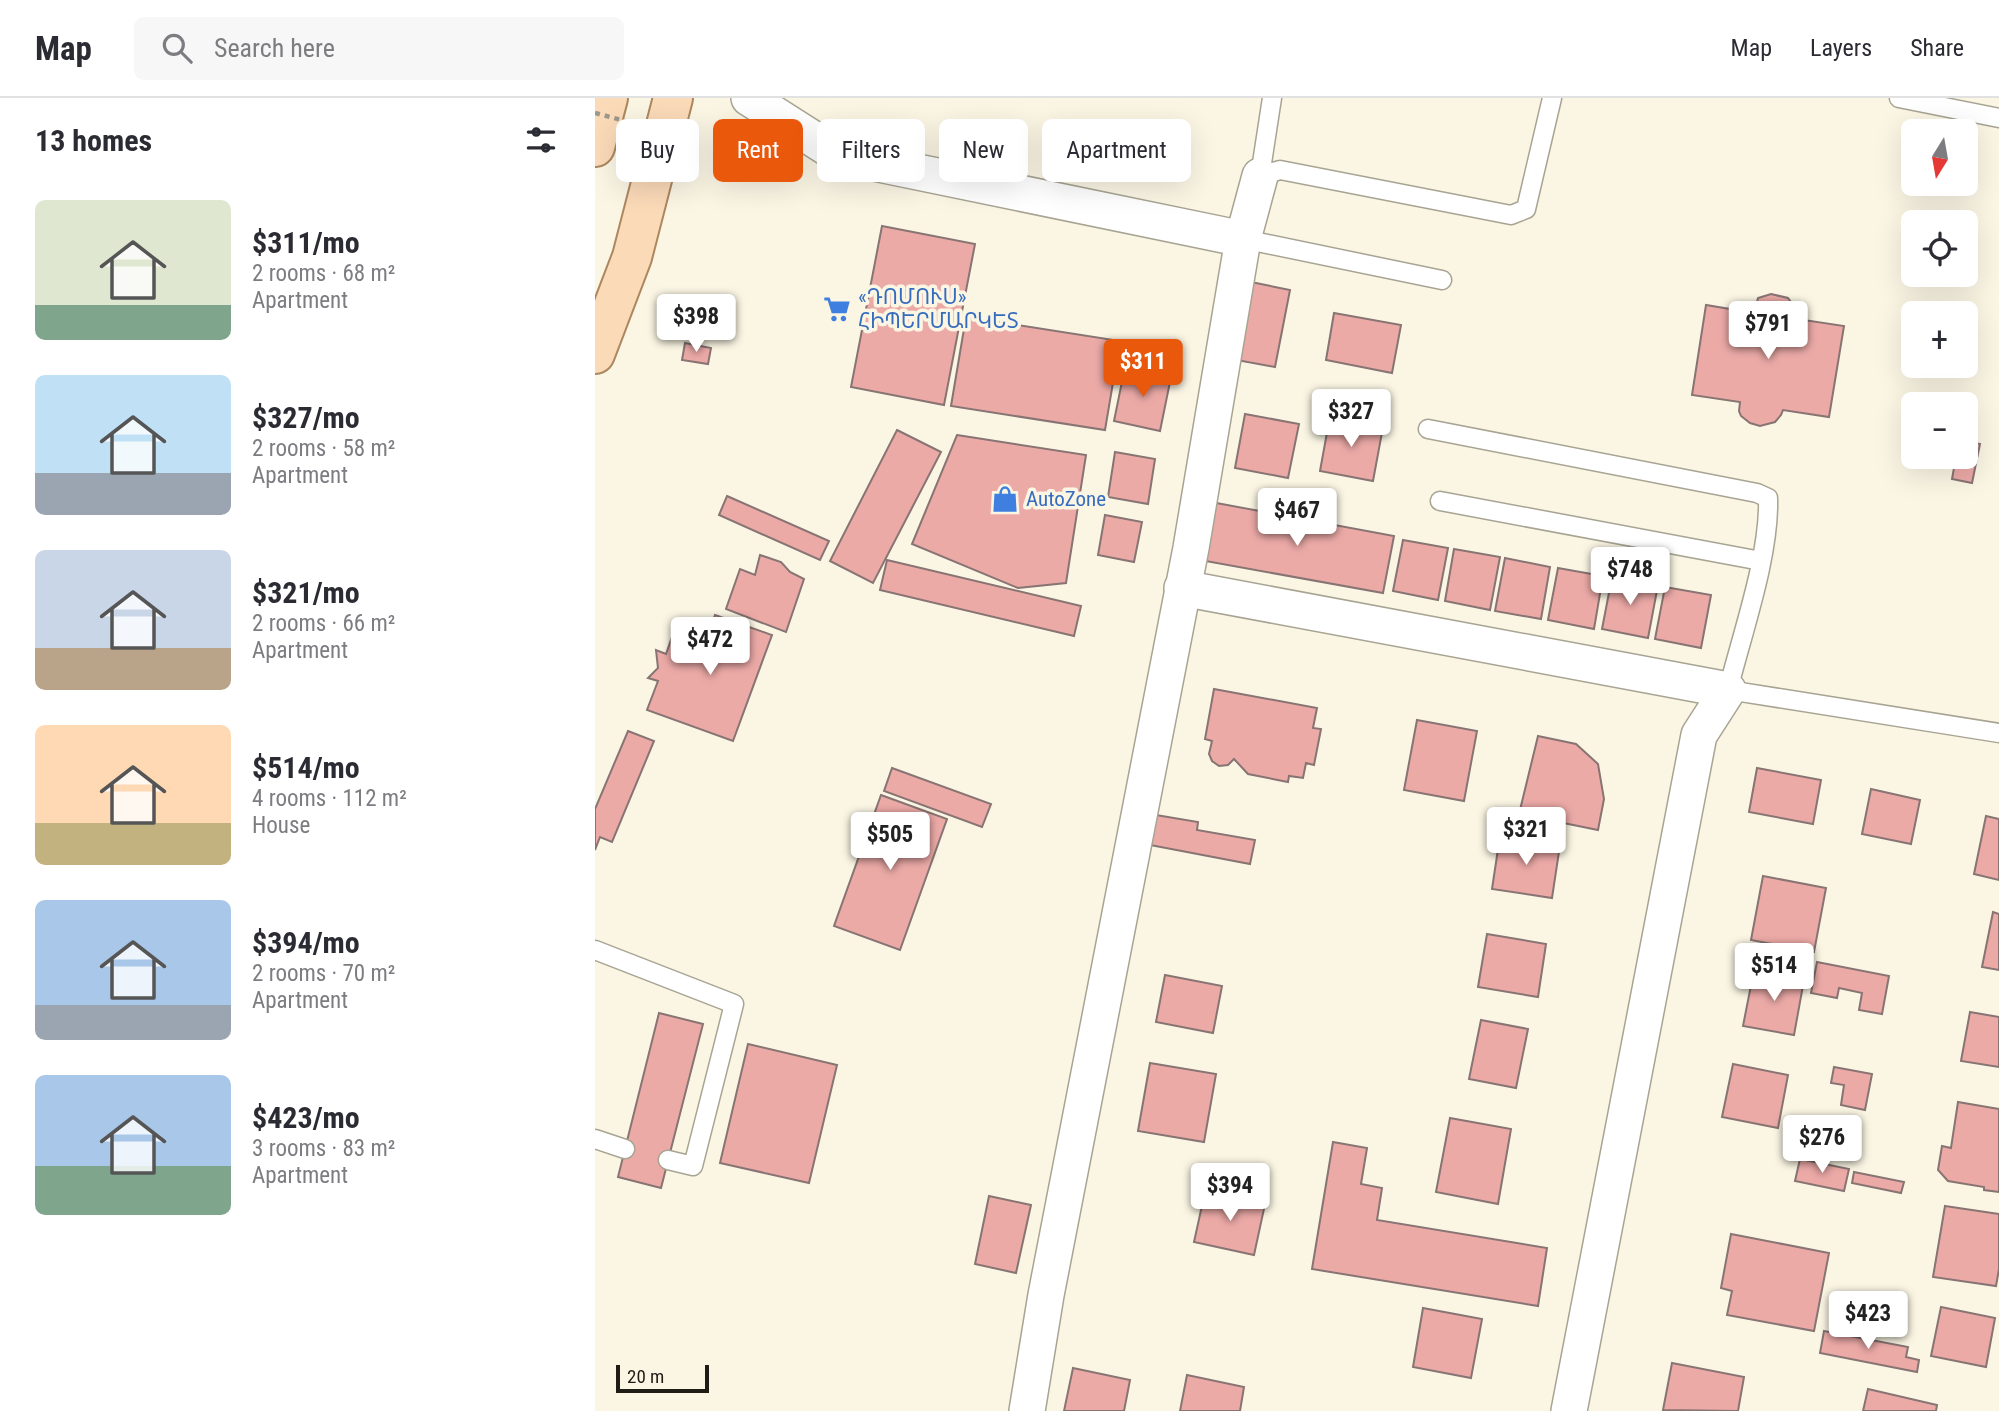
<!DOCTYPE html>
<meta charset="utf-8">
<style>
:root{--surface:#fff;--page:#f7f7f7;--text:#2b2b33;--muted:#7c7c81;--line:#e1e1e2;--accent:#ea580c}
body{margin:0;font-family:"Roboto Condensed","Noto Sans Armenian",sans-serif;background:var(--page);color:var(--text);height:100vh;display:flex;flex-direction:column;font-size:26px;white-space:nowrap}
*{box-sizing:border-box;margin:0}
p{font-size:23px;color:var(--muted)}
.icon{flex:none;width:38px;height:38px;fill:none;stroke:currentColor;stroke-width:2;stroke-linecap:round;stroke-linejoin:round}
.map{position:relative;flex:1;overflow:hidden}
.drawer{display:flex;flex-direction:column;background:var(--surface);width:595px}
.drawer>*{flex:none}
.top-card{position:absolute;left:21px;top:21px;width:665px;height:63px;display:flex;gap:14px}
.needle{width:46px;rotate:191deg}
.tools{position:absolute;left:1306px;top:21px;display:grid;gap:14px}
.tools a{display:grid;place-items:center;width:77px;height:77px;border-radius:10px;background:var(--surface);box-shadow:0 7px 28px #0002;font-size:35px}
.scale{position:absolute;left:21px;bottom:18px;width:93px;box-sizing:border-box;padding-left:7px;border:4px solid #1e1c15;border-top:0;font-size:19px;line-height:24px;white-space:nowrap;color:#1e1c15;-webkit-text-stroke:5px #fbf6e4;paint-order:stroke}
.price{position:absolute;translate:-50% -60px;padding:0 16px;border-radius:7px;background:#fff;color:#222;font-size:23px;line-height:46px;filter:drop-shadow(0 2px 4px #0008)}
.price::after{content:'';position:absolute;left:50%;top:42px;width:21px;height:16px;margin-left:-10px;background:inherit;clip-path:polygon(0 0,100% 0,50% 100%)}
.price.on{background:var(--accent);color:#fff}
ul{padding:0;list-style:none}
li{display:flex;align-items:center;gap:21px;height:175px;padding:0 35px}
li span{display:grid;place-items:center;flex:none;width:196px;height:140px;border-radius:10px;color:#555}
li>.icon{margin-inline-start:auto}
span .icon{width:84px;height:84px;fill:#fffc;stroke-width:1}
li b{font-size:30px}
h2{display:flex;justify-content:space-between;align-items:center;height:84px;padding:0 35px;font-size:30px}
.pill{padding:0 24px;border-radius:10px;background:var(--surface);box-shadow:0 7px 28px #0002;font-size:24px;line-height:63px}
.pill.on{background:var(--accent);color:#fff}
header{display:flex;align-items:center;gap:42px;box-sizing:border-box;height:98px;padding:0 35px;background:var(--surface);border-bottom:2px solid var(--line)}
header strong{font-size:33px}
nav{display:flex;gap:38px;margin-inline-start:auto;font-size:24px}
.search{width:490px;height:63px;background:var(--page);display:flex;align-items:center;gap:18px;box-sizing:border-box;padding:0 24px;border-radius:10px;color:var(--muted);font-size:26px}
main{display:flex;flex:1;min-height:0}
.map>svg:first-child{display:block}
</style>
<header>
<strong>Map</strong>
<div class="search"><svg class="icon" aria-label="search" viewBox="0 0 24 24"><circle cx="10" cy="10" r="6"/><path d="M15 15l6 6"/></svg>Search here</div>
<nav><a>Map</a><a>Layers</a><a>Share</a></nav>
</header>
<main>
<section class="drawer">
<h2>13 homes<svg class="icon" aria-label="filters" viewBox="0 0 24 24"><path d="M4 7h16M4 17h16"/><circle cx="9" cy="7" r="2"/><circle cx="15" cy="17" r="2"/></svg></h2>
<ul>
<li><span style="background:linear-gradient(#dfe7d0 75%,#7fa58c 0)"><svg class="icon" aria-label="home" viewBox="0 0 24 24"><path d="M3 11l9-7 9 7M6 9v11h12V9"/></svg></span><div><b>$311/mo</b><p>2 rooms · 68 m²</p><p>Apartment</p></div></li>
<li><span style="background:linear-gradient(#bfe0f5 70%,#9aa5b1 0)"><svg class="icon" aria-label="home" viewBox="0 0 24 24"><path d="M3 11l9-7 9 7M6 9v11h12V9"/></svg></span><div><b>$327/mo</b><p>2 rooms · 58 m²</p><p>Apartment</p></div></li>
<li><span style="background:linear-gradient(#c9d6e8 70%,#b9a48a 0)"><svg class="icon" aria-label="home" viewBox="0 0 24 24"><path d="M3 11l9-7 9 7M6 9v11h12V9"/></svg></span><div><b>$321/mo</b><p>2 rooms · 66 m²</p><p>Apartment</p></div></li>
<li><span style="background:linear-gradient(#ffd9b3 70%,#c2b280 0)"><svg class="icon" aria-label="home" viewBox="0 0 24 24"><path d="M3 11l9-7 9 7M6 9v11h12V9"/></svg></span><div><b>$514/mo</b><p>4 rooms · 112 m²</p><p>House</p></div></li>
<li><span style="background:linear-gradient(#a9c7e8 75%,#9aa5b1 0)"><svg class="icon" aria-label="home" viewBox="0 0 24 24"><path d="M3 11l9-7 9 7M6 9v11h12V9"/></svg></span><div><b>$394/mo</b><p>2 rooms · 70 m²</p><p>Apartment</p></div></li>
<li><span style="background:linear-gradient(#a9c7e8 65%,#7fa58c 0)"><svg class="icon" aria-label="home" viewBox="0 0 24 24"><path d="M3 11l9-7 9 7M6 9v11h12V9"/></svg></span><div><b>$423/mo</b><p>3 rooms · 83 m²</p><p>Apartment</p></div></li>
</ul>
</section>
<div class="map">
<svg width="1404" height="1313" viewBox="0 0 1404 1313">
<rect width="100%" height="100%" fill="#fbf6e4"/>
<g fill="#ecaaa7" stroke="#877473" stroke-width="2">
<path d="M287,128l93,18 -31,161 -93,-18z"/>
<path d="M651,183l44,9 -15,77 -44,-8z"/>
<path d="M1176,196l17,4 8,11 1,10 47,7 -15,91 -46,-7 -2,5 -6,7 -15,4 -10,-3 -9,-7 -2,-5 1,-9 -48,-7 14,-90 48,8 4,-15z"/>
<path d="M739,215l67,12 -9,48 -66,-13z"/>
<path d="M371,219l154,24 -15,89 -154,-24z"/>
<path d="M90,245l26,5 -3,16 -26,-4z"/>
<path d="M530,269l46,10 -11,54 -46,-10z"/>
<path d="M650,316l54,10 -11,54 -53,-10z"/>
<path d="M735,318l53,11 -10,54 -53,-10z"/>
<path d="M302,332l44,22 -68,131 -43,-22z"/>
<path d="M362,337l129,20 -20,128 -48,5 -106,-44z"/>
<path d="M1370,343l15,3 -8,39 -20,-4 4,-22h9z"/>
<path d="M520,354l40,7 -7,45 -40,-7z"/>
<path d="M132,398l102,45 -9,19 -101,-45z"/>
<path d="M616,404l183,34 -11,57 -183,-33z"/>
<path d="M510,417l37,7 -8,40 -36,-7z"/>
<path d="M808,442l45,8 -10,52 -45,-9z"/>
<path d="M859,451l46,8 -10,53 -45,-9z"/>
<path d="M165,457l21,7 9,10 14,7 -18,53 -60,-23 14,-40 15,6z"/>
<path d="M910,460l45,9 -9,52 -46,-8z"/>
<path d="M292,462l194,46 -7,30 -194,-46z"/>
<path d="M963,470l45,8 -9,53 -46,-9z"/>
<path d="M1017,479l46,8 -10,53 -46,-9z"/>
<path d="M1070,489l46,8 -10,53 -46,-9z"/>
<path d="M120,517l57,20 -39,106 -86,-31 11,-29 -10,-3 10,-10 -2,-18 10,4 7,-20 31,11z"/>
<path d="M619,591l103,19 -4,20 8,1 -7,36 -8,-2 -3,15 -14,-2 -1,6 -40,-8 -14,-15 -6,6 -9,1 -7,-5 -3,-7 3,-13 -7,-2z"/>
<path d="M822,622l60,11 -13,70 -60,-11z"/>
<path d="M33,633l26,10 -42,101 -12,-5 -5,13v-41z"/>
<path d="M943,638l38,8 22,20 6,35 -6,31 -79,-16z"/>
<path d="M297,670l99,36 -9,23 -98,-36z"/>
<path d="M1162,670l64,12 -8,44 -64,-12z"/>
<path d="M1276,691l49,11 -9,44 -49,-10z"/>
<path d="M286,697l66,24 -47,131 -66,-24z"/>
<path d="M561,717l42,7 -1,8 58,10 -5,24 -100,-19z"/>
<path d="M1391,718l13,3v61l-25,-6z"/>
<path d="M905,738l60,9 -8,53 -60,-9z"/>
<path d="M1168,778l63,12 -12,64 -63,-12z"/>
<path d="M1398,814l6,2v56l-17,-3z"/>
<path d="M892,836l59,10 -8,53 -60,-10z"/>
<path d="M1222,864l72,14 -7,38 -23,-4 3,-17 -23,-5 -2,10 -26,-5z"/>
<path d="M1159,872l50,10 -10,55 -51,-9z"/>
<path d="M570,877l57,11 -9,47 -57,-11z"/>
<path d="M1375,914l29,5v50l-38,-6z"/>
<path d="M64,915l44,11 -42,164 -43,-11z"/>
<path d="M886,922l47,9 -12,59 -47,-9z"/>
<path d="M153,946l89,21 -28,118 -89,-20z"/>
<path d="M555,965l66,11 -12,68 -66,-11z"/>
<path d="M1138,966l55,11 -10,53 -56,-11z"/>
<path d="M1239,969l38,7 -7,36 -24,-5 3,-20 -13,-2z"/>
<path d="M1363,1004l41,7v83l-15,-2v-3l-36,-6 -10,-11 4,-24 9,2z"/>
<path d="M855,1020l61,11 -13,75 -62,-12z"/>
<path d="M738,1044l34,6 -6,36 21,4 -5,32 170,28 -9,58 -226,-37z"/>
<path d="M1205,1061l49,10 -5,22 -49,-10z"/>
<path d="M1259,1074l50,10 -3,11 -49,-10z"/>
<path d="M610,1094l60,12 -11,51 -60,-13z"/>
<path d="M394,1098l42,9 -15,68 -41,-9z"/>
<path d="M1350,1108l54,8v55l-3,17 -63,-9z"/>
<path d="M1136,1136l98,19 -15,78 -87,-16 5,-24 -11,-3z"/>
<path d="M1346,1209l54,11 -9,49 -55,-11z"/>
<path d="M828,1210l59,11 -11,59 -58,-11z"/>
<path d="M1229,1233l84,16 -2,10 13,3 -2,12 -97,-19z"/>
<path d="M1077,1265l72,14 -6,34 -75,-1z"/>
<path d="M478,1270l57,12 -6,31h-60z"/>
<path d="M592,1277l57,12 -4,24h-60z"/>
<path d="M1273,1291l69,16 -1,6h-73z"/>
</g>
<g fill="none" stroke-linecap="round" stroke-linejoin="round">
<defs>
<g id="service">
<path d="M677,0l-12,78 20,-6 231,45 15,-6 26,-111"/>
<path d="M1304,0l100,20"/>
<path d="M648,141l199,41"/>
<path d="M833,331l329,64 11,5c2,57 -26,136 -40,192l271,43"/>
<path d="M845,403l321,60"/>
<path d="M0,852l139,54 -41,162 -25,-6"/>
<path d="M0,1041l30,10"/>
</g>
<g id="minor">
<path d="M154,0l91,58 403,83"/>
<path d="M587,490l546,102 -29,45 -130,676"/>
<path d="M432,1313l19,-116 145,-747 52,-309 17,-63"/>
</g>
<g id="primary">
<path d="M0,49l13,-49"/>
<path d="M0,256l37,-97 41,-159"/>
</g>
</defs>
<use href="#service" stroke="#a8a493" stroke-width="21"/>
<use href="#minor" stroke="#a8a493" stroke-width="38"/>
<use href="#primary" stroke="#ac8760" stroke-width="42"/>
<use href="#service" stroke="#fff" stroke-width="18"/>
<use href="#minor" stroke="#fff" stroke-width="35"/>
<use href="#primary" stroke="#fbdab8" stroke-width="38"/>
<path stroke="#9c988b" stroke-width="4.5" stroke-dasharray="5 5" stroke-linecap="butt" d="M0,15l95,25"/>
</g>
<defs>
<symbol id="supermarket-bare" viewBox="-9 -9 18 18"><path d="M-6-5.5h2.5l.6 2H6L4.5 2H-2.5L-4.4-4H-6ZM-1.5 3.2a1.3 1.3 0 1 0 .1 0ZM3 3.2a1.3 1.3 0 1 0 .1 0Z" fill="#3f7fe0" stroke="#fbf6e4" stroke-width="2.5" paint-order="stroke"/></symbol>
<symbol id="shop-bare" viewBox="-9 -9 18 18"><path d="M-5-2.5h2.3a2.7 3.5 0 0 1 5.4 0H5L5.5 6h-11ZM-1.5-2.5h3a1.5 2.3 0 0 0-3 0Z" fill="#3f7fe0" stroke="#fbf6e4" stroke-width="2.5" paint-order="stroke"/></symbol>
</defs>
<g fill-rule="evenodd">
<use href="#supermarket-bare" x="223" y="192" width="38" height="38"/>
<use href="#shop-bare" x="391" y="382" width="38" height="38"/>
</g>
<g text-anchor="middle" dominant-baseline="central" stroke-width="7" stroke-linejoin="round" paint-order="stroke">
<g font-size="21" fill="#366cbe" stroke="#fbf6e4" text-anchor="start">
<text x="263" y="199">«ԴՈՄՈՒՍ»<tspan x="263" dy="24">ՀԻՊԵՐՄԱՐԿԵՏ</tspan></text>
<text x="431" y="401">AutoZone</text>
</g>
</g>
</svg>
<div class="tools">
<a><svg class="needle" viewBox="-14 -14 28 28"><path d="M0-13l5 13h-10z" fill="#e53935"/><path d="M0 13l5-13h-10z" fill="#7c7c81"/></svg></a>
<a><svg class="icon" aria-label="locate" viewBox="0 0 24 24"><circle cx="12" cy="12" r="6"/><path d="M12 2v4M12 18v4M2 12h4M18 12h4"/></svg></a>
<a>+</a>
<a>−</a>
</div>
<div class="scale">20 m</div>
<b class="price" style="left:101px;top:256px">$398</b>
<b class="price" style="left:1173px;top:263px">$791</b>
<b class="price on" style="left:548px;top:301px">$311</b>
<b class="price" style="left:756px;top:351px">$327</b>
<b class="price" style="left:702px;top:450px">$467</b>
<b class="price" style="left:1035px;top:509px">$748</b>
<b class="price" style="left:115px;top:579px">$472</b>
<b class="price" style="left:931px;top:769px">$321</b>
<b class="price" style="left:295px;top:774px">$505</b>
<b class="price" style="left:1179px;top:905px">$514</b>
<b class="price" style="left:1227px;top:1077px">$276</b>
<b class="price" style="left:635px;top:1125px">$394</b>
<b class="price" style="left:1273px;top:1253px">$423</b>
<div class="top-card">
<a class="pill">Buy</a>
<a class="pill on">Rent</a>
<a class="pill">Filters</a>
<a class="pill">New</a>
<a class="pill">Apartment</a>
</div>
</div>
</main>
